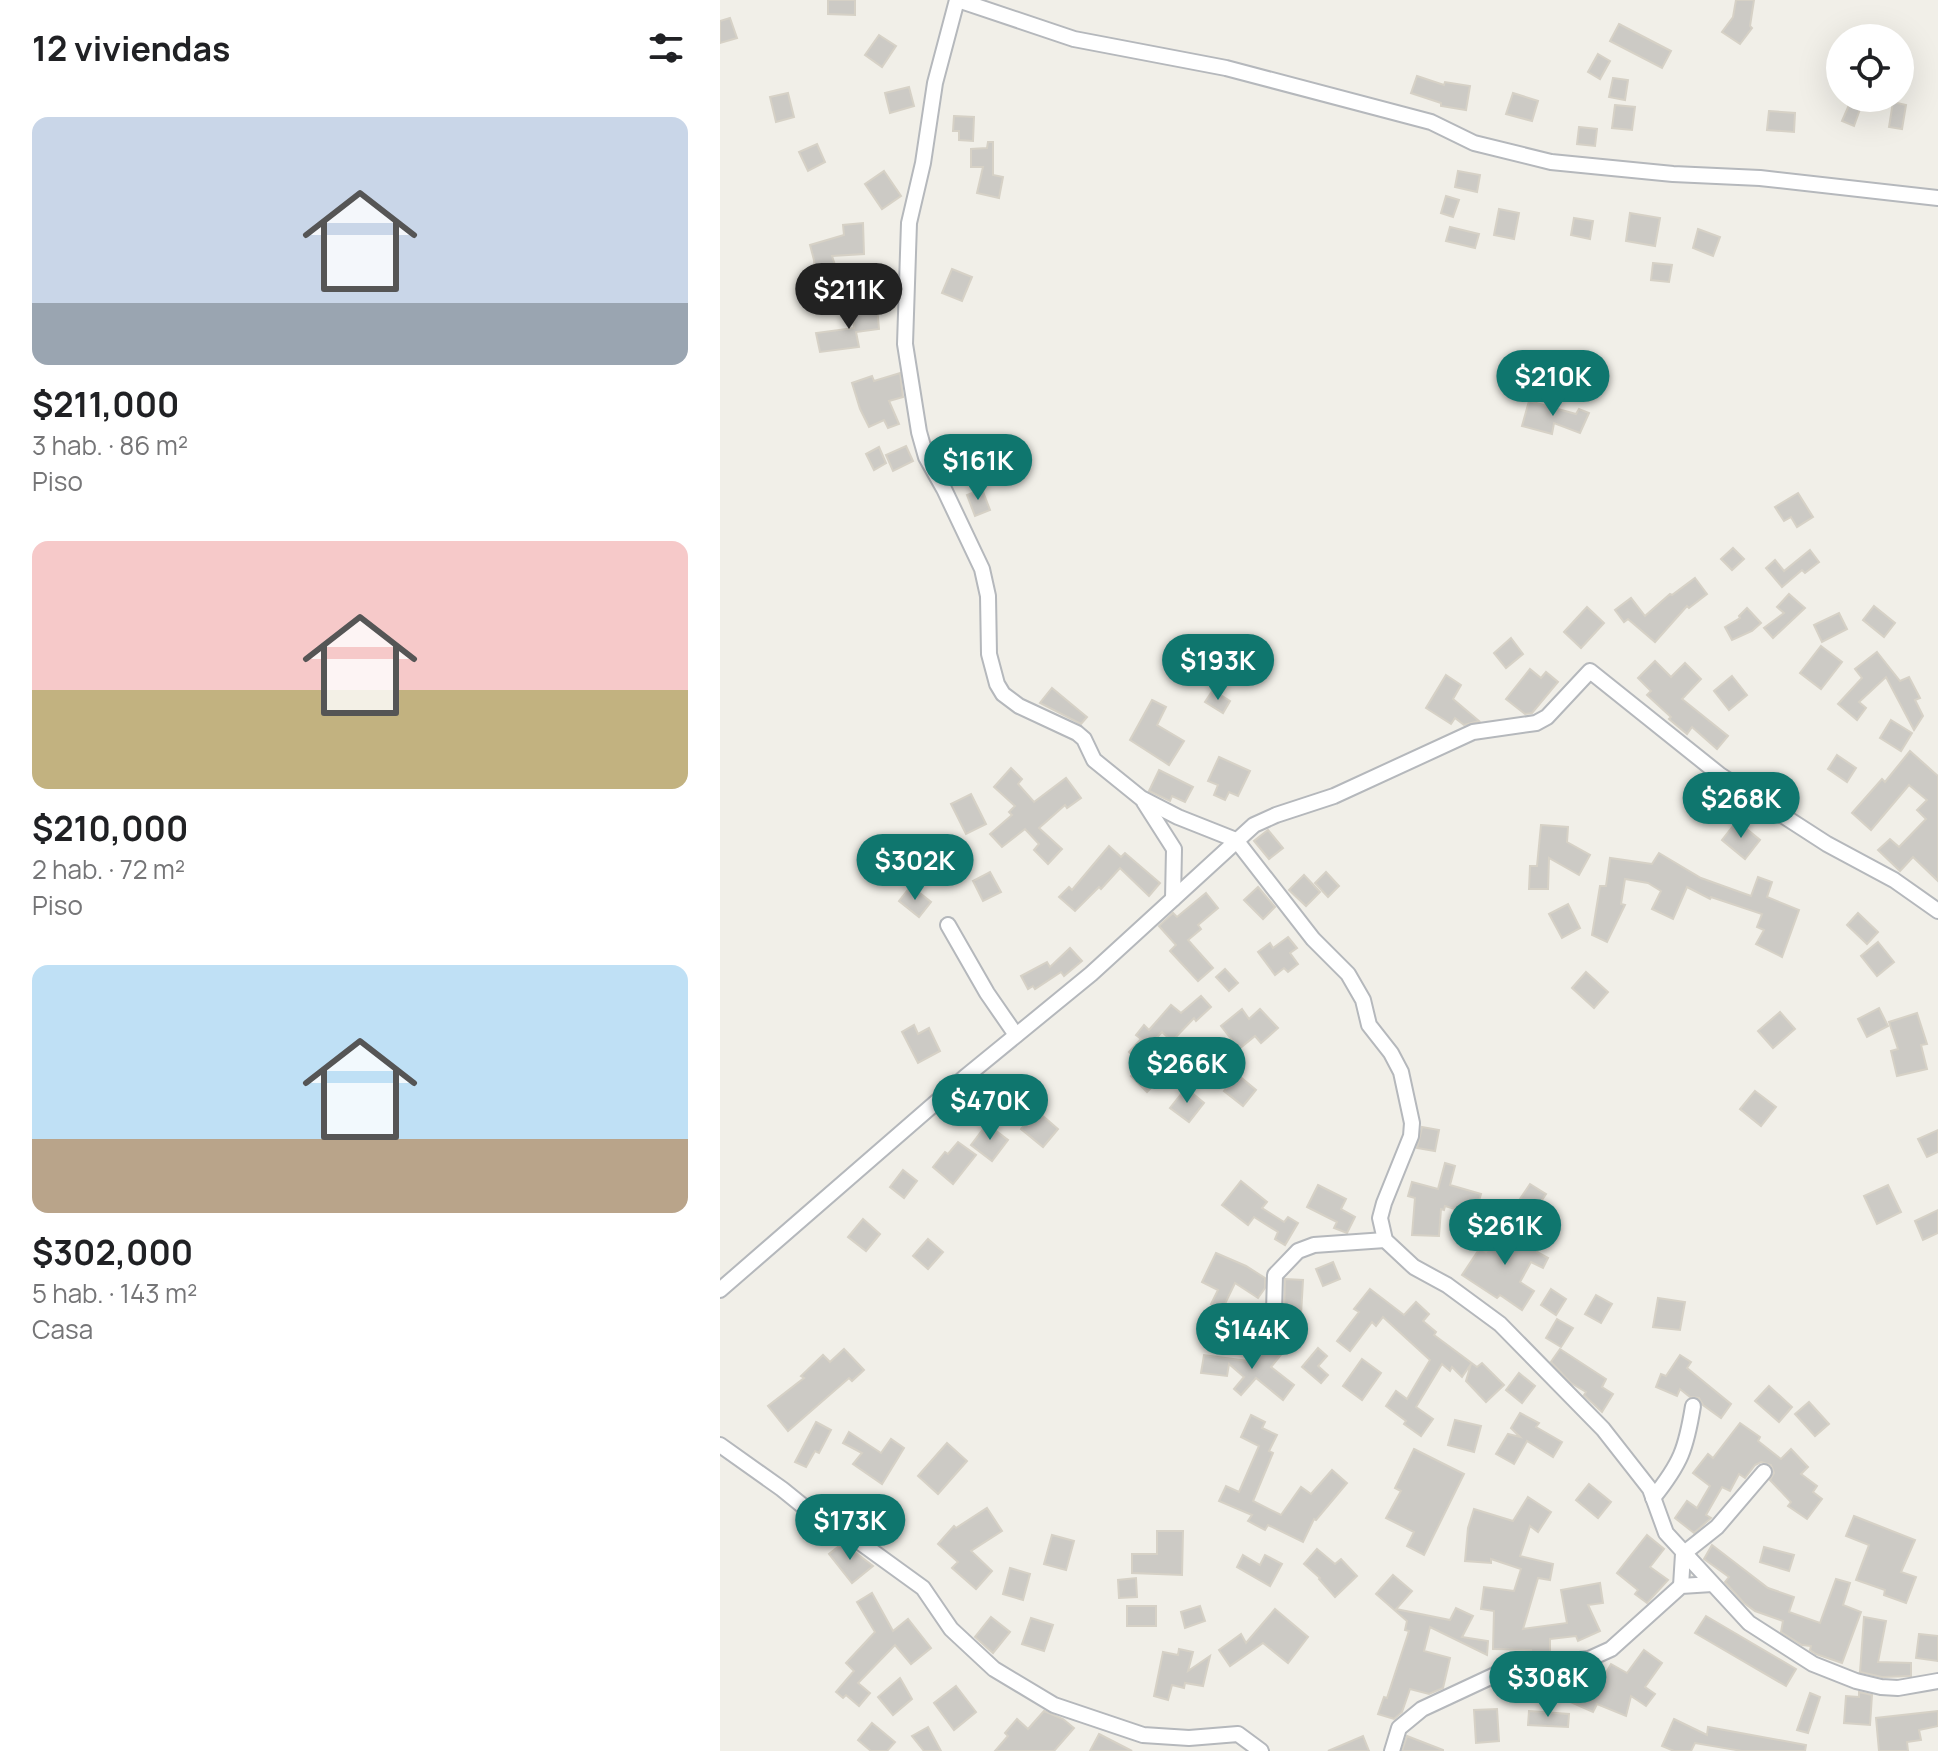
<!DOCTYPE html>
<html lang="es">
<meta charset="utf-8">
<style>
:root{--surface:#fff;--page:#f2f2f2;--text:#202124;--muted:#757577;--accent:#0f766e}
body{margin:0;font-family:Manrope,sans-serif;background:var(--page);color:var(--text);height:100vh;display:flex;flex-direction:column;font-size:30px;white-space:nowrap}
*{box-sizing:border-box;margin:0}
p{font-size:26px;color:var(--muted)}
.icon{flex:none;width:44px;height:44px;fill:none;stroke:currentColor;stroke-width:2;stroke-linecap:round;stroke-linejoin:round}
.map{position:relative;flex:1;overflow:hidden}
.drawer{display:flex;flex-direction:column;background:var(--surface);width:720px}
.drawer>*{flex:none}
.buttons{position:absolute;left:1106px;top:24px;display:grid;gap:16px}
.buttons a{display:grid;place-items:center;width:88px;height:88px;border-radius:50%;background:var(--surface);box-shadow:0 8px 32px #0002;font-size:40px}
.price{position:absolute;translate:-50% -68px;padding:0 18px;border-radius:28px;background:var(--accent);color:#fff;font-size:26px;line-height:52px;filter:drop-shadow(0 2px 4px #0008)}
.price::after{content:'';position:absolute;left:50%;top:48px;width:24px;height:18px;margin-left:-12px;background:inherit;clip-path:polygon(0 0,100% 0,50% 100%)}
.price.on{background:#222;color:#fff}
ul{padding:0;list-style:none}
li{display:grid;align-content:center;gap:16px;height:424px;padding:0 32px}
li span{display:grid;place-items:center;height:248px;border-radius:16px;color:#555}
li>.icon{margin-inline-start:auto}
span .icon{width:144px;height:144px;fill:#fffc;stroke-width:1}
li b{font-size:34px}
h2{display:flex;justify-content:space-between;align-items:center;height:96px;padding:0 32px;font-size:34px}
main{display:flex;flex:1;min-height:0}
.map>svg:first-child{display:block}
</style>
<main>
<section class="drawer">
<h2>12 viviendas<svg class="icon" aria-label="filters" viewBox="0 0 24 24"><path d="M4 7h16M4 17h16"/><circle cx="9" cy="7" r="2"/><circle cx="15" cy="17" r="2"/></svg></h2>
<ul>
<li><span style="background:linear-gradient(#c9d6e8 75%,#9aa5b1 0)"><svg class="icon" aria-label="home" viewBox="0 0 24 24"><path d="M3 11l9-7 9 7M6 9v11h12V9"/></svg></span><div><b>$211,000</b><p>3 hab. · 86 m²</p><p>Piso</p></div></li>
<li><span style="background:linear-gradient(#f6c9c9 60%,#c2b280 0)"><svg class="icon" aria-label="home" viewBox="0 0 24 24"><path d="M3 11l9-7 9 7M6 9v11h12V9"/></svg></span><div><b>$210,000</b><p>2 hab. · 72 m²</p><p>Piso</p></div></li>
<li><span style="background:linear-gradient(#bfe0f5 70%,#b9a48a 0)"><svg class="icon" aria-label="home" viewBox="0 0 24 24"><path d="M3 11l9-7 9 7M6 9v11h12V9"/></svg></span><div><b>$302,000</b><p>5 hab. · 143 m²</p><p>Casa</p></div></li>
</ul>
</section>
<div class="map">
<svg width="1218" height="1751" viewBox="0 0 1218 1751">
<rect width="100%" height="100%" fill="#f1efe8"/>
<g fill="#cccac5" stroke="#d6d1c6" stroke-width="2">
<path d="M108,0h27v15l-27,-1z"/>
<path d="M1016,0h18l-4,26 2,2 -12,16 -18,-12 11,-15z"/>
<path d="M10,18l7,20 -17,5v-22z"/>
<path d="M899,24l52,27 -9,17 -52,-27z"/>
<path d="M159,35l17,11 -14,21 -17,-12z"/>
<path d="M878,54l12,7 -10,18 -12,-7z"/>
<path d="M697,76l27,9 1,-3 25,4 -4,24 -25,-4v-3l-30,-10z"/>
<path d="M893,78l15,2 -3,20 -16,-3z"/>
<path d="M189,87l5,19 -24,7 -5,-20z"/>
<path d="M68,93l6,24 -18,5 -6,-25z"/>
<path d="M793,93l25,8 -6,20 -26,-7z"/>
<path d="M1132,98h12l-10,28 -12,-5z"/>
<path d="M1173,102l13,3 -4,24 -13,-2z"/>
<path d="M895,105l20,2 -3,23 -20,-2z"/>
<path d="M1049,111l26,2 -1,19 -27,-2z"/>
<path d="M234,116l20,1 -1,24 -14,-1v-9h-6z"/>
<path d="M859,127l18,2 -2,17 -18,-2z"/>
<path d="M268,142h5v33l10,2 -4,21 -22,-5 6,-26h-12v-18l16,-1z"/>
<path d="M97,144l8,18 -17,9 -9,-19z"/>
<path d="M164,171l17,25 -19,13 -17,-25z"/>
<path d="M738,171l22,4 -3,17 -22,-5z"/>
<path d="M726,196l13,4 -6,17 -12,-4z"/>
<path d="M779,209l20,4 -5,26 -20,-4z"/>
<path d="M910,213l30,5 -5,28 -29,-5z"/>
<path d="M854,218l19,3 -3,18 -19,-4z"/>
<path d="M143,223l1,31 -32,2 8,24 2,24 -24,3 -4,-47 -4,-15 34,-10 -1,-10z"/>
<path d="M730,227l29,7 -4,14 -29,-7z"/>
<path d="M978,229l22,8 -7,19 -20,-8z"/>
<path d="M933,263l19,2 -3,17 -18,-2z"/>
<path d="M232,269l20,8 -10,24 -20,-8z"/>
<path d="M157,307l2,22 -23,3 3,15 -39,5 -4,-19 38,-5 -2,-18z"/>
<path d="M180,373l3,24 -14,4 10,23 -11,4 -4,-8 -15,7 -9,-18 -8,-26 20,-7 2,5z"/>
<path d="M809,401l47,13 3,-5 10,4 -9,20 -26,-10 -2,11 -30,-8z"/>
<path d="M186,446l7,15 -20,10 -7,-16z"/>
<path d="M159,447l7,16 -12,7 -8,-16z"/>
<path d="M262,489l8,21 -15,6 -8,-21z"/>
<path d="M1078,493l15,24 -16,10 -6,-10 -7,4 -9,-14z"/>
<path d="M1013,548l11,11 -12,11 -11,-11z"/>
<path d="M1090,550l9,12 -14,11 -3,-3 -20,17 -16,-19 9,-8 9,11z"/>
<path d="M975,578l12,16 -18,14 -2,-2 -32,36 -27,-23 -4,3 -9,-12 16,-12 14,18 25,-22 2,1z"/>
<path d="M1069,594l16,14 -32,30 -9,-10 20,-15 -7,-6z"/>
<path d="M1154,606l21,17 -11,14 -21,-17z"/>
<path d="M867,607l17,16 -23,25 -17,-16z"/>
<path d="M1027,608l14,15 -9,8 -20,9 -7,-13 15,-9 -1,-2z"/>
<path d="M1119,613l8,16 -25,13 -8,-17z"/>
<path d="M791,638l12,16 -17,14 -12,-15z"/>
<path d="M1101,646l21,16 -21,27 -21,-16z"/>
<path d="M1157,652l23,29 9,-4 11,21 -5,2 8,16 -9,14 -28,-53 -27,25 7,6 -9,12 -19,-16 24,-26 -7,-9z"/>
<path d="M935,661l16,16 14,-14 16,16 -19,20 46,37 -11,13 -25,-22 -5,7 -18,-15 2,-2 -24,-22 4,-4 -13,-13z"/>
<path d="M810,669l11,9 5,-6 12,10 -26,31 -7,1 -19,-15z"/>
<path d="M726,675l15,10 -8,14 26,22 -15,4 -9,-7 -4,6 -25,-16z"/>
<path d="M1012,676l15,19 -18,15 -15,-19z"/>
<path d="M332,688l35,29 -6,7 -41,-21z"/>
<path d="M493,690l17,11 -7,12 -18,-11z"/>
<path d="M432,700l14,7 -9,18 27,16 -15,24 -39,-25z"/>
<path d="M1171,720l21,13 -11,18 -21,-13z"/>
<path d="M1190,751l28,25v105l-25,-24 -13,14 -22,-21 12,-11 9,8 27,-28 -9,-9 10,-10 -18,-15 -38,45 -19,-17 30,-34 3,3z"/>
<path d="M1117,755l19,13 -9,14 -19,-13z"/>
<path d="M499,757l31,14 -12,25 -9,-4 -4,8 -11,-5 4,-10 -10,-4z"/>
<path d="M291,768l11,11 -4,5 16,18 32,-24 15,20 -14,10 -2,-3 -26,23 23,21 -14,15 -14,-14 5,-6 -14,-15 -23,18 -12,-13 22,-19 -3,-3 6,-6 -21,-19z"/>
<path d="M439,770l34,17 -8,15 -13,-6 -2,5 -21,-10z"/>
<path d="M251,794l15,30 -20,10 -15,-30z"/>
<path d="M1017,821l23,19 -15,19 -23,-19z"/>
<path d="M821,825l27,2 -1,15 23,13 -11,20 -30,-17 -1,31h-19l1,-23h7z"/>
<path d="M548,830l15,18 -14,11 -15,-18z"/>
<path d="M389,846l12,11 4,-4 35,30 -11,13 -29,-28 -19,21 -2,-2 -24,24 -16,-14 10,-10 3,3z"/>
<path d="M939,853l42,25 50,18 7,-19 14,5 -5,15 32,13 -17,47 -26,-13 8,-14 -7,-3 5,-13 -51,-17 -1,2 -23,-12 -14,32 -21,-10 9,-18 -13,-8 -23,-4 -4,25 4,1 -18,37 -15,-7 8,-49h6l4,-28 42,6z"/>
<path d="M270,872l11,20 -18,9 -10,-20z"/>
<path d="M606,872l13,14 -11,11 -13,-14z"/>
<path d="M584,875l16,17 -14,14 -17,-16z"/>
<path d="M191,886l20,16 -12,15 -20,-16z"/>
<path d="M538,887l17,20 -12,12 -19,-19z"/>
<path d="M486,893l12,15 -20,17 3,4 -13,11 25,28 -15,13 -28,-30 6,-6 -17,-19 14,-13 4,4z"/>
<path d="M848,904l12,24 -18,10 -13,-24z"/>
<path d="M1138,913l20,19 -11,12 -20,-19z"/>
<path d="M568,937l9,11 -7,5 8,11 -10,8 -4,-4 -9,7 -17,-23 12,-9 3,5z"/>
<path d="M1158,942l16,20 -17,14 -16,-20z"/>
<path d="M350,948l12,13 -18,15 -3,-4 -26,17 -2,-3 -5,3 -7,-13 26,-14 3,5z"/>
<path d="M505,969l13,14 -9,8 -13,-14z"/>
<path d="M866,972l22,20 -14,16 -22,-20z"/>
<path d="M481,996l10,11 -15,14 -2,-3 -22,23 -10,-9 -25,27 -8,-7 12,-13 -5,-4 8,-10 5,5 22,-25 10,8z"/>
<path d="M1159,1008l9,18 -21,11 -9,-18z"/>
<path d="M522,1009l7,10 11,-10 18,19 -17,15 -6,-7 -16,13 -18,-23z"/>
<path d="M1060,1012l15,17 -22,19 -15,-17z"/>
<path d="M1197,1013l10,31 -6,1 6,24 -30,7 -6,-25 7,-2 -9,-27z"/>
<path d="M194,1025l4,9 11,-6 11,23 -22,12 -16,-31z"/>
<path d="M428,1057l17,16 -18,19 -16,-16z"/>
<path d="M518,1075l18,15 -13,16 -19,-15z"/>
<path d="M466,1088l18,15 -15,19 -19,-14z"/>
<path d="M1035,1091l21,16 -15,19 -21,-17z"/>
<path d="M316,1110l22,19 -15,18 -22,-18z"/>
<path d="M267,1124l21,16 -16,21 -21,-16z"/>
<path d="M702,1127l17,3 -4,21 -18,-3z"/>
<path d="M1218,1130v22l-11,5 -9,-18z"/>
<path d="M238,1142l18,13 -23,29 -20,-17 12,-15 3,2z"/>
<path d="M725,1163l10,3 -5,19 31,9 -6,21 -30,-9 -1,4 -3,-1 -2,27 -27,-1 3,-37 -7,-2 4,-14 26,7z"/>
<path d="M183,1170l14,11 -13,17 -14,-11z"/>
<path d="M521,1181l26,21 -5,6 22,14 4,-5 10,6 -13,22 -10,-6 3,-7 -24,-15 -6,8 -26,-20z"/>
<path d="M810,1184l16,10 -10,15 -16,-10z"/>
<path d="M598,1185l28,14 -5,10 14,8 -8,16 -13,-5 3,-6 -30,-15z"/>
<path d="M1168,1185l13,27 -24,12 -13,-28z"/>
<path d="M1218,1210v23l-15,7 -8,-19z"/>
<path d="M143,1219l17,15 -14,17 -18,-14z"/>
<path d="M785,1222l9,6 -2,4 27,15 -2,5 11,6 -5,10 -12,-6 -11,20 14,9 -12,19 -22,-15 -3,3 -35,-23 18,-27 6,4z"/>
<path d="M208,1239l15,13 -15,17 -15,-13z"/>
<path d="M496,1253l30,13 19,12v10l-7,10 -23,-15 -13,27 -11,-6 7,-14 -16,-8z"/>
<path d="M613,1262l7,17 -17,7 -7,-17z"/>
<path d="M565,1279l18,1 -2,35h-7l-1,17 -16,-1 7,-19z"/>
<path d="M650,1289l34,26 12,-13 13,12 -6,7 13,11 -2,3 43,32 5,-4 22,22 -18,17 -20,-21 5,-17 -9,13 -10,-10 -2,4 -8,-7 -26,43 17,12 -12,17 -17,-12 2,-3 -20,-15 10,-15 11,8 23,-39 -47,-43 -7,9 -4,-4 -22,29 -13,-10 22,-29 -5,-3z"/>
<path d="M831,1289l15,10 -10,16 -15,-10z"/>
<path d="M876,1295l16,9 -11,19 -16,-9z"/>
<path d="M938,1298l27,4 -5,28 -27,-3z"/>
<path d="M837,1319l16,9 -12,19 -15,-9z"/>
<path d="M551,1342l13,9 -13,16 23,18 -11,15 -27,-22 -15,17 -7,-6 10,-12 -15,-13 -2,12 -26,-3 3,-18 44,6 5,4z"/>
<path d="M598,1348l9,8 -9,10 10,9 -7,8 -19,-16z"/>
<path d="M124,1349l20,21 -12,11 -3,-3 -61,53 -20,-25 36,-28 -3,-2 22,-21 7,7z"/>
<path d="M840,1349l46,30 -4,8 11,7 -11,18 -18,-17 2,-3 -15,-9 -20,-21z"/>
<path d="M960,1355l11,7 -4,6 44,36 -10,14 -18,-13 -4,-7 -9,-1 -10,-8 -3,7 -21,-9 5,-13 5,2z"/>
<path d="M642,1359l19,14 -19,27 -19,-14z"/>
<path d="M799,1373l16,13 -13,17 -16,-13z"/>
<path d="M1049,1386l23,21 -13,15 -24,-21z"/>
<path d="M1089,1402l20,22 -14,12 -20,-22z"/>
<path d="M800,1413l19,10 -3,4 26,15 -9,15 -26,-16 -13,23 -18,-10 12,-20 12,3 -9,-9z"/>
<path d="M531,1415l14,7 -3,6 15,7 -8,16 4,2 -20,48 28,14 20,-28 10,7 21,-24 15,13 -31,37 -2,-1 -11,23 -35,-17 -3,5 -17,-9 4,-6 -33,-14 7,-15 13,6 20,-46 -18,-9z"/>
<path d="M735,1420l26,6 -7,26 -26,-7z"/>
<path d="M96,1422l15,8 -12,23 -4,-2 -9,16 -11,-5z"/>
<path d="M1020,1423l20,14 -2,4 23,18 10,-10 17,18 -7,7 16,12 -4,6 9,7 -15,20 -19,-13 3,-4 -21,-22 4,-7 -3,-8 -10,-3 -6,3 -10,13 -6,-4 -9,17 -8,-4 -16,28 5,3 -17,15 -19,-15 12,-17 10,7 13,-22 -17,-13 15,-19 5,4z"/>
<path d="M129,1432l32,21 10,-14 13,9 -22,36 -29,-20 9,-11 -19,-10z"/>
<path d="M227,1443l20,18 -29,33 -20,-18z"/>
<path d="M694,1449l50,25 -40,81 -17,-9 7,-14 -28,-14 15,-27 -6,-3z"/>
<path d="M869,1484l22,18 -13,16 -22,-18z"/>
<path d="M808,1497l23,15 -13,20 -8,-6 -10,30 33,8 -3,16 -12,-2 -15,51 44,-6 -6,-33 39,-7 3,20 -15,2 12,26 -22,10 -2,-5 -26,3v14l-19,2v-5l-38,-1 1,-38 -13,-2 3,-22 30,4 7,-22 -30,-10v4l-26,-2 3,-33 6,-19 39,12z"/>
<path d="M267,1508l15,23 -31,20 21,20 -16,18 -24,-21 6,-6 -20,-18 16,-18 2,2z"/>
<path d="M1134,1516l61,24 -14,32 15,5 -10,26 -22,-8 1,-5 -29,-10 13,-35 -23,-9z"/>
<path d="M437,1531h26l-1,44 -50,-2v-19h25z"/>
<path d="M332,1535l22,6 -8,29 -22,-6z"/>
<path d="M927,1535l17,14 -14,18 18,13 -21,23 -12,-9 3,-4 -21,-17z"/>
<path d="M123,1543l30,23 -21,17 -23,-29z"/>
<path d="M992,1545l56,43 26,9 -5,15 31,11 16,-44 14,4 -7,22 18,7 -19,51 -26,-9 -6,-4 1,-4 -9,-1 -21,-13 2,-11 -28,-10 -11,-8 -19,-21 4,-5 -25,-18z"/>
<path d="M1044,1547l30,8 -5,16 -29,-9z"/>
<path d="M597,1549l18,15 6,-5 16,17 -22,21 -16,-18 1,-1 -16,-14z"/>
<path d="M523,1555l17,10 5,-10 17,9 -12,22 -33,-19z"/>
<path d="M290,1568l20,6 -7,26 -20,-6z"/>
<path d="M673,1575l19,16 -16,18 54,11 6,-12 17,8 -11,21 26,4 -1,14 -57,-28 -6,24 26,7 -7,30 -14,6 -19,-5 -8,23 -8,7 -16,-5 6,-17 3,1 22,-67 -4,-1 2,-9 -31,-27z"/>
<path d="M416,1578l1,19 -18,1 -1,-18z"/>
<path d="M152,1593l21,38 15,-12 23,29 -20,16 -16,-19 -37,38 12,10 -11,13 -13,-11 -3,3 -7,-6 18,-21 -8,-8 29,-31 -18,-30z"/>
<rect x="407" y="1606" width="29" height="20"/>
<path d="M480,1606l5,15 -20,7 -4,-16z"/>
<path d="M555,1609l33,28 -20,26 -25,-20 -33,23 -11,-16 22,-16 5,9z"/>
<path d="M986,1616l90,53 -10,17 -91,-53z"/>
<path d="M271,1617l19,15 -17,21 -18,-16z"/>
<path d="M1144,1617l22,4 -8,41 33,1v13l-29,1 -22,-5z"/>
<path d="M311,1618l22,7 -9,26 -22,-7z"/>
<path d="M1199,1634l19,2v25l-22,-3z"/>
<path d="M459,1649l14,3 -5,19 22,-15 -7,30 -18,-3 -1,5 -12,-3 -4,15 -14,-4 9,-44 15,3z"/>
<path d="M924,1650l18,13 -17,24 10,7 -9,12 -15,-10 -5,20 -29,-12 -4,8 -27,-12 9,-19 21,9 15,-26 16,9z"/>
<path d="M805,1677l3,15 -21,6 -4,-15z"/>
<path d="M180,1678l12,21 -19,16 -15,-18z"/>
<path d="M236,1686l20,26 -22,18 -20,-27z"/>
<path d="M1139,1692l13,3 -2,30 -26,-2 2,-27 13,1z"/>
<path d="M1090,1693l10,4 -12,36 -11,-3z"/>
<path d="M777,1709l2,32 -23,2 -2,-33z"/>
<path d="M324,1711l19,8 11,9 -20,23h-59l13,-15 -3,-3 12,-14 11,10z"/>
<path d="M809,1711l40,3 -1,13 -40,-2z"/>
<path d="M1218,1711v15l-19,4 2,10 -14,2 1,9h-29l-3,-33z"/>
<path d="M954,1719l33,16 1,-8 98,18 -1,6h-63l-47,-8 -4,8h-17l-12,-5z"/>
<path d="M152,1723l23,19 -8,9h-16l-13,-11z"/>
<path d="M208,1727l13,24h-17l-12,-15z"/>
<path d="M379,1734l33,17h-42z"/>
<path d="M643,1736l6,15h-41z"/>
<path d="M687,1736l36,14v1h-41z"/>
</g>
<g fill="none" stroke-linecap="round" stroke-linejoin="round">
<defs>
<g id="minor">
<path d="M237,0l-22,83 -12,80 -14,60 -4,121 14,88 7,25 18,32 38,80 6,27 1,58 8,30 6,10 16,12 58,27 7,6 10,21 47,38 37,19 58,23 77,99 35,35 15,26 6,25 22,28 10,19 11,51 -1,13 -27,67 -4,15 5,22 29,27 33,18 53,39 103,105 47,60 16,44 83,90 64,41 43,17 25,6 17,1 40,-7"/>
<path d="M238,0l116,39 152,29 205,54 43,21 77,19 122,12 87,4 178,20"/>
<path d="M424,802l30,47 -1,50"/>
<path d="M228,925l39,68 29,42"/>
<path d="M0,1290l244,-212 127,-104 163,-149 22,-10 58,-19 139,-64 63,-9 11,-6 43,-46 130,104 107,69 67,36 44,31"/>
<path d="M547,1329l7,-18 1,-36 23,-24 16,-6 71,-5"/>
<path d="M0,1445l62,44 37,30 24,11 80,58 28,41 43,40 60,36 89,30 46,3 49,-4 23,17"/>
<path d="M933,1498c28,-35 33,-49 40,-92"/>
<path d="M961,1586l2,-32 34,-27 47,-55"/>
<path d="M672,1751l7,-23 23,-19 75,-35 35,-9 57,-6 22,-10 70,-63 31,-2"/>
</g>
</defs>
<use href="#minor" stroke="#b5b8bc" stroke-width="18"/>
<use href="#minor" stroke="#fff" stroke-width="14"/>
</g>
</svg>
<div class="buttons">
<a><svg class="icon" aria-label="locate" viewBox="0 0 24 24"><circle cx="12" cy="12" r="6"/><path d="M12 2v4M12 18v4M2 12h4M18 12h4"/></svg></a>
</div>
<b class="price on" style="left:129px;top:331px">$211K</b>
<b class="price" style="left:833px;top:418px">$210K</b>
<b class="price" style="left:258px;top:502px">$161K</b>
<b class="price" style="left:498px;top:702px">$193K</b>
<b class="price" style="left:1021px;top:840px">$268K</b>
<b class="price" style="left:195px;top:902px">$302K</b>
<b class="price" style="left:467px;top:1105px">$266K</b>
<b class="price" style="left:270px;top:1142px">$470K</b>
<b class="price" style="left:785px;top:1267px">$261K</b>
<b class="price" style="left:532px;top:1371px">$144K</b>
<b class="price" style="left:130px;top:1562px">$173K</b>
<b class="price" style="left:828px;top:1719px">$308K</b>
</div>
</main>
